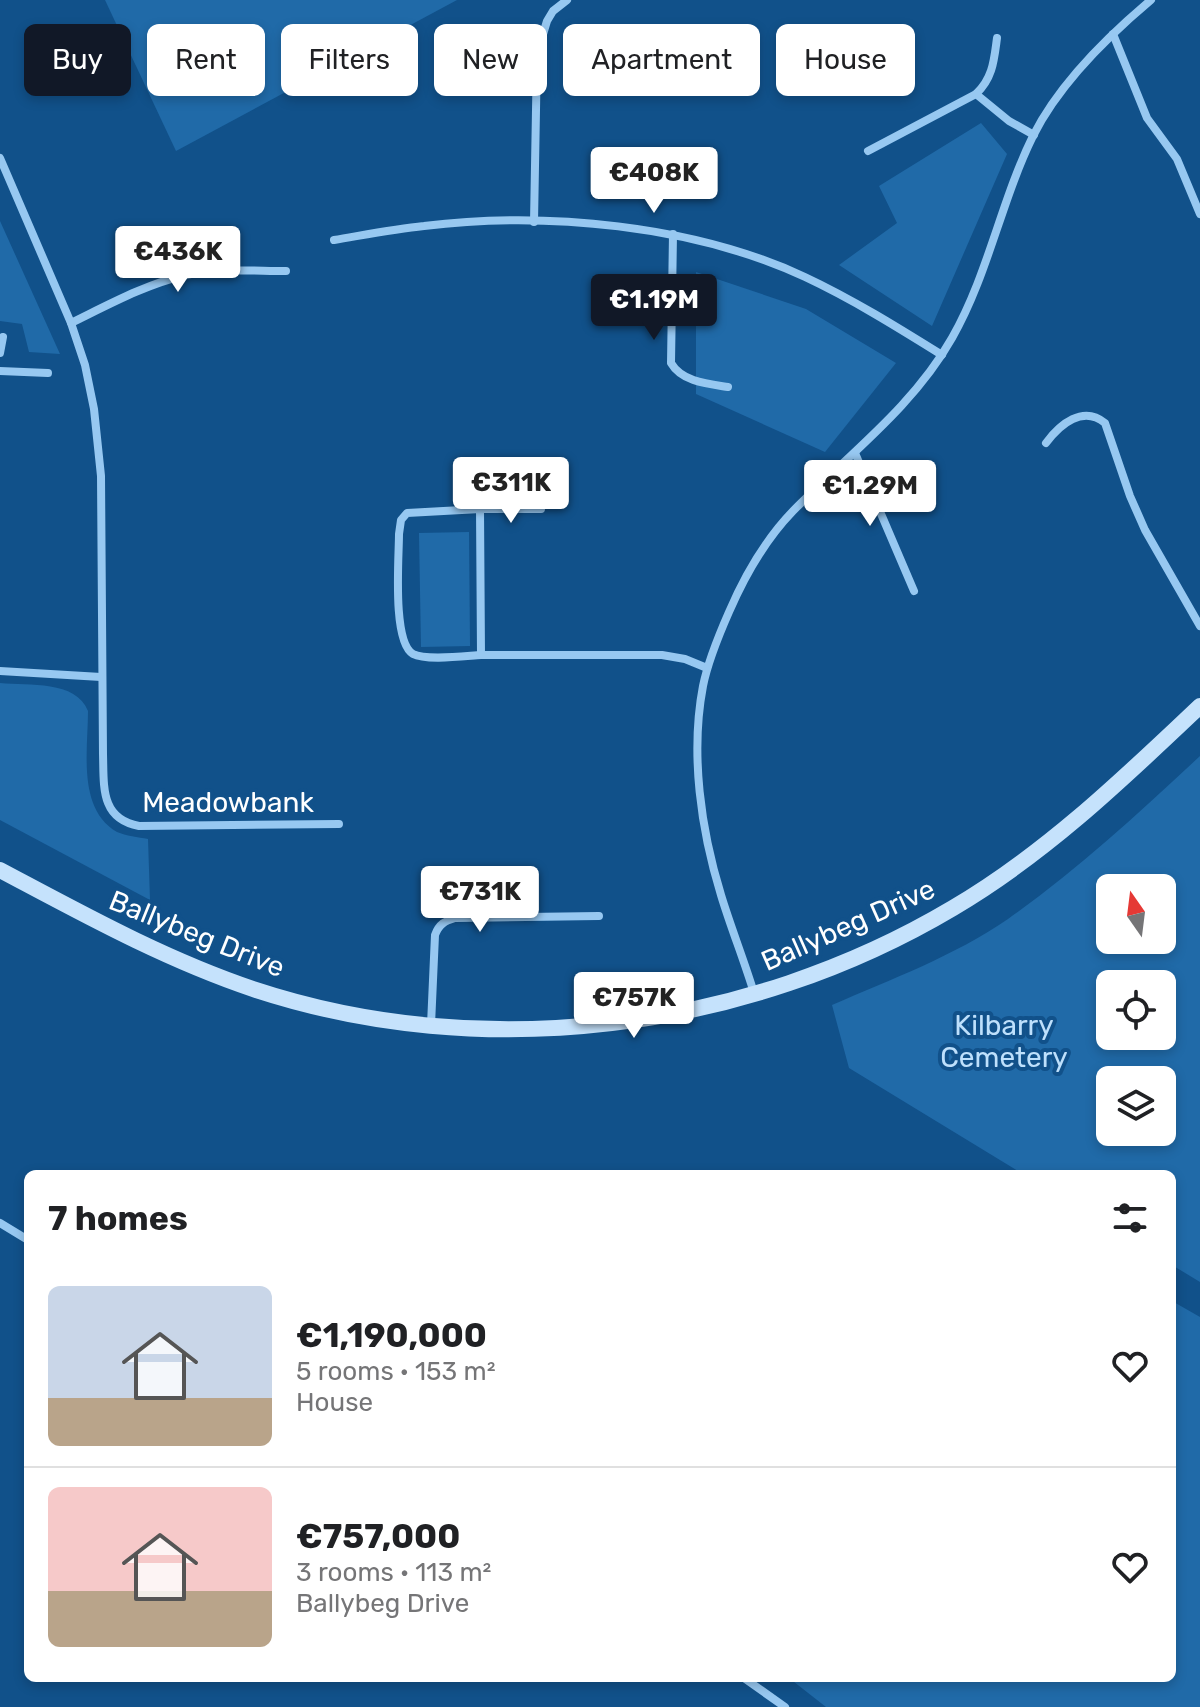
<!DOCTYPE html>
<meta charset="utf-8">
<style>
:root{--surface:#fff;--page:#f6f6f6;--text:#202124;--muted:#757577;--line:#e0e0e0;--accent:#111827}
body{margin:0;font-family:Rubik,sans-serif;background:var(--page);color:var(--text);height:100vh;display:flex;flex-direction:column;font-size:30px;white-space:nowrap}
*{box-sizing:border-box;margin:0}
p{font-size:26px;color:var(--muted)}
.icon{flex:none;width:44px;height:44px;fill:none;stroke:currentColor;stroke-width:2;stroke-linecap:round;stroke-linejoin:round}
.map{position:relative;flex:1;overflow:hidden}
.details{position:absolute;left:24px;top:1170px;width:1152px;height:512px;display:flex;flex-direction:column;background:var(--surface);border-radius:12px;box-shadow:0 4px 12px #0003}
.details>*{flex:none}
.guide{position:absolute;left:24px;top:24px;width:1152px;height:72px;display:flex;gap:16px}
.needle{width:52px;rotate:346deg}
.buttons{position:absolute;left:1096px;top:874px;display:grid;gap:16px}
.buttons a{display:grid;place-items:center;width:80px;height:80px;border-radius:12px;background:var(--surface);box-shadow:0 4px 12px #0003;font-size:40px}
.price{position:absolute;translate:-50% -68px;padding:0 18px;border-radius:8px;background:#fff;color:#222;font-size:26px;line-height:52px;filter:drop-shadow(0 2px 4px #0008)}
.price::after{content:'';position:absolute;left:50%;top:48px;width:24px;height:18px;margin-left:-12px;background:inherit;clip-path:polygon(0 0,100% 0,50% 100%)}
.price.on{background:var(--accent);color:#fff}
ul{padding:0;list-style:none}
li{display:flex;align-items:center;gap:24px;height:200px;padding:0 24px}
li+li{border-top:2px solid var(--line)}
li span{display:grid;place-items:center;flex:none;width:224px;height:160px;border-radius:12px;color:#555}
li>.icon{margin-inline-start:auto}
span .icon{width:96px;height:96px;fill:#fffc;stroke-width:1}
li b{font-size:34px}
h2{display:flex;justify-content:space-between;align-items:center;height:96px;padding:0 24px;font-size:34px}
.chip{padding:0 28px;border-radius:12px;background:var(--surface);box-shadow:0 4px 12px #0003;font-size:28px;line-height:72px}
.chip.on{background:var(--accent);color:#fff}
.map>svg:first-child{display:block}
</style>
<div class="map">
<svg width="1200" height="1707" viewBox="0 0 1200 1707">
<rect width="100%" height="100%" fill="#11518a"/>
<g fill="#206aa8" fill-rule="evenodd">
<path d="M105,0h352l-281,151z"/>
<path d="M981,123l26,31 -75,172 -93,-61 58,-42 -18,-37z"/>
<path d="M0,221l60,133 -31,-2 -7,-28 -22,-3z"/>
<path d="M696,272l110,37 90,54 -71,89 -129,-58z"/>
<path d="M469,532l1,114 -49,1 -2,-114z"/>
<path d="M0,683c29,3 76,-3 88,28 0,39 -11,98 29,121 9,4 21,5 31,7l2,61 -150,-80z"/>
<path d="M1200,756v526l-28,-17v-91h-149l-174,-106 -17,-63c60,-26 122,-49 176,-86 68,-48 131,-106 192,-163zM1110,888h52v52h-52zM1110,984h52v52h-52zM1162,1080v52h-52v-52z"/>
<path d="M1172,1301l28,16v390h-374l-37,-29h383z"/>
</g>
<g fill="none" stroke-linecap="round" stroke-linejoin="round">
<g stroke="#97c8f1" stroke-width="8">
<path d="M1113,34l34,84 30,41 23,55"/>
<path d="M976,94l33,27 25,14"/>
<path d="M868,151l108,-57c17,-16 18,-34 21,-56"/>
<path d="M0,158l71,165 14,42 9,44 7,67 2,278c1,32 -3,65 36,72l200,-2"/>
<path d="M534,222l3,-168 10,-33 6,-10 14,-11"/>
<path d="M673,234l-2,129c11,19 37,21 57,24"/>
<path d="M334,240c30,-5 60,-11 90,-14 121,-15 270,-1 381,51 47,22 92,50 137,78"/>
<path d="M71,323c37,-18 75,-39 115,-48 33,-7 67,-4 100,-4"/>
<path d="M0,353l3,-16"/>
<path d="M0,371l48,2"/>
<path d="M1046,443c14,-19 37,-38 59,-20l25,73 15,34 55,96"/>
<path d="M855,453l59,138"/>
<path d="M480,509h61"/>
<path d="M481,655c-16,1 -55,6 -68,-1 -21,-12 -14,-97 -14,-120l2,-14 6,-7 73,-4 1,146h181l23,4 22,9"/>
<path d="M0,671l101,6"/>
<path d="M754,993c-10,-33 -23,-65 -33,-98 -20,-65 -31,-141 -18,-209 5,-25 15,-49 26,-74 16,-37 36,-72 64,-101 55,-56 120,-104 159,-173 36,-63 49,-137 81,-202 26,-52 74,-99 118,-136"/>
<path d="M431,1025l4,-90c4,-11 10,-14 20,-17l144,-2"/>
<path d="M0,1223l28,17"/>
<path d="M744,1678l41,29"/>
</g>
<path stroke="#c5e2fc" stroke-width="16" d="M0,870c83,44 164,89 253,119 230,76 493,42 700,-81 92,-54 170,-129 247,-202"/>
</g>
<g text-anchor="middle" dominant-baseline="central" stroke-width="8" stroke-linejoin="round" paint-order="stroke">
<g font-size="28" fill="#fff" stroke="#11518a">
<text x="228" y="802">Meadowbank</text>
<text transform="translate(848 925) rotate(-24)">Ballybeg Drive</text>
<text transform="translate(197 934) rotate(22)">Ballybeg Drive</text>
</g>
<g font-size="28" fill="#bee0fc" stroke="#11518a">
<text x="1004" y="1025">Kilbarry<tspan x="1004" dy="32">Cemetery</tspan></text>
</g>
</g>
</svg>
<div class="buttons">
<a><svg class="needle" viewBox="-14 -14 28 28"><path d="M0-13l5 13h-10z" fill="#e53935"/><path d="M0 13l5-13h-10z" fill="#757577"/></svg></a>
<a><svg class="icon" aria-label="locate" viewBox="0 0 24 24"><circle cx="12" cy="12" r="6"/><path d="M12 2v4M12 18v4M2 12h4M18 12h4"/></svg></a>
<a><svg class="icon" aria-label="layers" viewBox="0 0 24 24"><path d="M12 4l9 5-9 5-9-5zM3 14l9 5 9-5"/></svg></a>
</div>
<b class="price" style="left:654px;top:215px">€408K</b>
<b class="price" style="left:178px;top:294px">€436K</b>
<b class="price on" style="left:654px;top:342px">€1.19M</b>
<b class="price" style="left:511px;top:525px">€311K</b>
<b class="price" style="left:870px;top:528px">€1.29M</b>
<b class="price" style="left:480px;top:934px">€731K</b>
<b class="price" style="left:634px;top:1040px">€757K</b>
<div class="guide">
<a class="chip on">Buy</a>
<a class="chip">Rent</a>
<a class="chip">Filters</a>
<a class="chip">New</a>
<a class="chip">Apartment</a>
<a class="chip">House</a>
</div>
<section class="details">
<h2>7 homes<svg class="icon" aria-label="filters" viewBox="0 0 24 24"><path d="M4 7h16M4 17h16"/><circle cx="9" cy="7" r="2"/><circle cx="15" cy="17" r="2"/></svg></h2>
<ul>
<li><span style="background:linear-gradient(#c9d6e8 70%,#b9a48a 0)"><svg class="icon" aria-label="home" viewBox="0 0 24 24"><path d="M3 11l9-7 9 7M6 9v11h12V9"/></svg></span><div><b>€1,190,000</b><p>5 rooms · 153 m²</p><p>House</p></div><svg class="icon" aria-label="heart" viewBox="0 0 24 24"><path d="M12 20l-8-8c-3-5 5-10 8-4 3-6 11-1 8 4z"/></svg></li>
<li><span style="background:linear-gradient(#f6c9c9 65%,#b9a48a 0)"><svg class="icon" aria-label="home" viewBox="0 0 24 24"><path d="M3 11l9-7 9 7M6 9v11h12V9"/></svg></span><div><b>€757,000</b><p>3 rooms · 113 m²</p><p>Ballybeg Drive</p></div><svg class="icon" aria-label="heart" viewBox="0 0 24 24"><path d="M12 20l-8-8c-3-5 5-10 8-4 3-6 11-1 8 4z"/></svg></li>
</ul>
</section>
</div>
